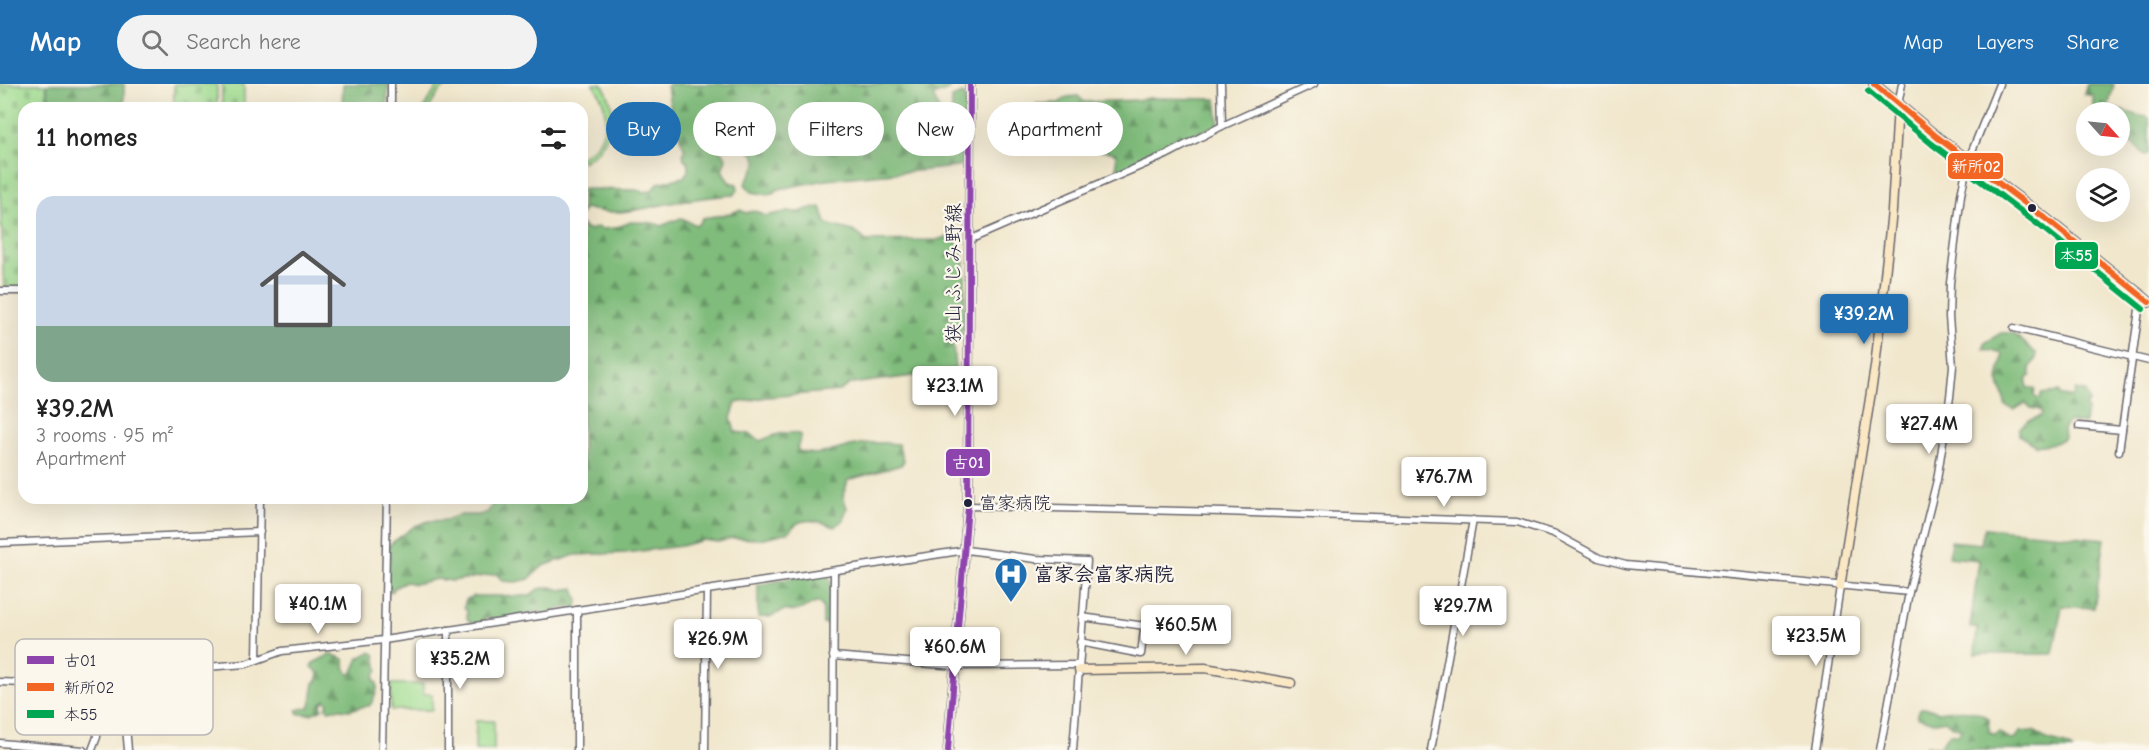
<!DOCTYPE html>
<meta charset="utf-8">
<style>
:root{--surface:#fff;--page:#f2f2f2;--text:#222;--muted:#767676;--line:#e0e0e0;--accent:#1f6fb2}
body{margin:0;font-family:"Comic Neue","Klee One",sans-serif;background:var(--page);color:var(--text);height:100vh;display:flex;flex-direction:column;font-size:22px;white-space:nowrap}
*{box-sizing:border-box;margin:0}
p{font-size:20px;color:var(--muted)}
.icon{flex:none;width:33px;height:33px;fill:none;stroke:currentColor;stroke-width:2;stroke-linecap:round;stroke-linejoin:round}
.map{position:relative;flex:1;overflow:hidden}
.details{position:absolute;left:18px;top:18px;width:570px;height:402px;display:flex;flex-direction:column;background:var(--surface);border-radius:18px;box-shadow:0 6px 24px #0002}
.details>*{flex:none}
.guide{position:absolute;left:606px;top:18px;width:570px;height:54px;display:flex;gap:12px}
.needle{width:39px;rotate:117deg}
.tools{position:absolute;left:2076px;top:18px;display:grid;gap:12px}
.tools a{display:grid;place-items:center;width:54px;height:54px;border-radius:50%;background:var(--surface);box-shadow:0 6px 24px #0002;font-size:30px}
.price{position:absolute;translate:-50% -51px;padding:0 14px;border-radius:6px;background:#fff;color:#222;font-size:20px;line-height:39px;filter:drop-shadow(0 2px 3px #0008)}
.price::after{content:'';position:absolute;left:50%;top:36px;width:18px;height:14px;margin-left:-9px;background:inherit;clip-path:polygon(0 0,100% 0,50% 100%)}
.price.selected{background:var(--accent);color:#fff}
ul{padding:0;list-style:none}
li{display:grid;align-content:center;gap:12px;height:318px;padding:0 18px}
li+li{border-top:2px solid var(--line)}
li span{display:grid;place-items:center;height:186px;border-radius:18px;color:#555}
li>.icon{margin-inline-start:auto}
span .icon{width:108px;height:108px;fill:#fffc;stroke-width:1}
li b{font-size:26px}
h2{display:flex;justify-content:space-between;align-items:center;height:72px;padding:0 18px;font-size:26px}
.pill{padding:0 21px;border-radius:27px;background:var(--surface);box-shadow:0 6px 24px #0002;font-size:21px;line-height:54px}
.pill.selected{background:var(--accent);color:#fff}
header{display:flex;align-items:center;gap:36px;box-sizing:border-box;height:84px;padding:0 30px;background:var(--accent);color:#fff}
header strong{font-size:28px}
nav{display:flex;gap:33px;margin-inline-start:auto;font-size:21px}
.search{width:420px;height:54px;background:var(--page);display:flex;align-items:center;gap:15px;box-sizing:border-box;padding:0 21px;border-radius:33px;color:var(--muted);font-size:22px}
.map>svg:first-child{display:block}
</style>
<header>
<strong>Map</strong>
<div class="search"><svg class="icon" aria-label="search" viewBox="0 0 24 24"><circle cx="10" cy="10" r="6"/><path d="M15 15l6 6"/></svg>Search here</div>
<nav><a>Map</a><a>Layers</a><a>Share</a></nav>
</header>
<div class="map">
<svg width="2149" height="666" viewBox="0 0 2149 666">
<defs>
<pattern id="forest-firs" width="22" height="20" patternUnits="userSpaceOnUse" patternTransform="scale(1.5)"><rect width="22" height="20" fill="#80bc7b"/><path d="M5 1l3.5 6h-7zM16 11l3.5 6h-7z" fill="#689866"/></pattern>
<pattern id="cemetery-stones" width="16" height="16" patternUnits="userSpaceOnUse" patternTransform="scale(1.5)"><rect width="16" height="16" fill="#a0dd91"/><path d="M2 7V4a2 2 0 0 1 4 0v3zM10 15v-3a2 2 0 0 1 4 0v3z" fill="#8abd7e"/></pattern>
</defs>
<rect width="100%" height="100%" fill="#fbf7ec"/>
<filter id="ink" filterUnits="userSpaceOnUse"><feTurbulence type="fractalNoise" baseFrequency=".0167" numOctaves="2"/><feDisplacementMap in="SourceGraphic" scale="12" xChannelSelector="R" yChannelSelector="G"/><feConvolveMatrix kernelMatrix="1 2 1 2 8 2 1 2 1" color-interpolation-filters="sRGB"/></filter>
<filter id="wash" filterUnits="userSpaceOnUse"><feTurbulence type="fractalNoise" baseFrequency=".008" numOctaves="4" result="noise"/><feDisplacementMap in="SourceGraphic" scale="24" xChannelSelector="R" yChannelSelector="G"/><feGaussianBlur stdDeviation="1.35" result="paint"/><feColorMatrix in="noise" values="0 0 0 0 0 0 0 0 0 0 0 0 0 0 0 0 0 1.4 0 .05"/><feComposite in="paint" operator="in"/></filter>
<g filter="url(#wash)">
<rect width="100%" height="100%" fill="#f1e7cd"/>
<g fill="#a0dd91" stroke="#618066" stroke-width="1.5">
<path d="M439,0h10l-10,8 -10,16h-5z"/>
<path d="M593,0h9c19,28 10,62 -20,78v-6c29,-15 29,-49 11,-72z"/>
<path d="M391,600h32v10h9v16h-41z"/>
<path d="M476,637h18v29h-19z"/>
</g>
<g fill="url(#forest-firs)" stroke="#516f5b" stroke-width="1.5">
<path d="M47,0h77v24h-75z"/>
<path d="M343,0h45l-1,24h-45z"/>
<path d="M669,0h282l-3,6 -15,6c3,6 6,12 7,19 0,13 -6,22 5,32l6,-4 1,-45 10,-4 3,2 1,59 -3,8 -6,4 -126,12 -52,10 -10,6 -17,-3 -7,-8 12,-21 -3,-9c-17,-8 -20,-21 -16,-38l-7,-2 -5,4 -3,12 4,6 -9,6 -2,7 7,3 3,6 -4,12 7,12 8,2 1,6 -4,5c-16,1 -31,3 -47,5 -33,5 -69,19 -102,8l-3,5v-24l53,1 10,2 7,-2 6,-7 26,-6 5,-8 -1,-7 -4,-3 -1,-7 2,-2c-9,-20 -15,-42 -18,-63z"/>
<path d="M2087,0h27l-6,23 41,11v36l-4,1 -13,-12 -12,-1v-30h-17l-10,-5v-11l-9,-2z"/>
<path d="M1078,12l6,6 54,-2 12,-2 66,1 3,25 -68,29 -27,15 -7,1 -1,-15 -4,-2 -19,-2 -24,2 -13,-4 -19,-3 -1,-41 23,-1 8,-6z"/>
<path d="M821,123l5,16c17,9 23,1 40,18l71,-1 9,-3 9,2 10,23v37l-2,31 -10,15 2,23 -3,3 -102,13 -11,7 -72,6 -31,6 -5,15 4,14 16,2 8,7c12,-4 30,-13 42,-6l-4,15c22,11 48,-6 71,-7 10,-1 20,0 30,1l6,17 -3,4 -53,15 -5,17 4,11 -4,12 -8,7c-15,-6 -36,-13 -46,5l-29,7 -28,-1 -14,4 -15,-2 -22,6 -56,7 -50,2 -32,11 -14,13 -13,3 -14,-1 -5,-7 -45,7 -15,-2 -22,5 -9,-2 -12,6 -1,3 -5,1 1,-47 26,-19 14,-5 17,-1 13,-5h20l9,-3 5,-9 -9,-1 -2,-4h100v-274l3,5 5,1 8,-3 4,2 13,-1 16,-6c9,1 23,-1 30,4l20,-8 15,7 4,-2 2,-5 21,-3 17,-5 6,3c8,-3 12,-2 19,3l21,-4h14l7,-3z"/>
<path d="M2001,249h12l23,20v5l-6,10 1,7 -4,5v8l8,1 -1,7 4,3 3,-1v-4l18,-2 1,4 10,1 4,-2 1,-5 11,2 3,9 -4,5 2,3 -2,14 -2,1 -14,-3 -6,8 1,9 -9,5 -19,3 -17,-11v-7l9,-7 13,-5 1,-3 -2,-3 -9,-2 -5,-5 -12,7 -8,-4 -8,-26 5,-26 -19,-5 1,-6z"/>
<path d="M1984,444l121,11 -11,69 -32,-2 -9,48h-78l2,-26 -7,-1 9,-67 -30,-3 2,-16 30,3z"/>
<path d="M827,487l4,12 1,14 -3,3 2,7 -1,16 -7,1v-16l-3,-5c-13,-1 -22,13 -35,7l-16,7h-11v-32z"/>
<path d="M551,503l10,3 13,-2 4,13 -1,7h-16l-17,6 -5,-3c-16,6 -36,11 -53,7l-2,4 -11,2 -6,-5v-7l-3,-5 2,-8 8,-3h56l8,-7z"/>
<path d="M370,568l5,2 3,17 -3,3 -1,6 3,3c1,7 -3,18 -8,23 -7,-1 -12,3 -20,4 -7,0 -12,-3 -20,0l-3,-2 2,-4 -3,-4 -4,4 1,5 -11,5h-12l-2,-4 13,-3 4,-24 3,-2c2,-6 1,-11 -5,-14l1,-4 18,-9 13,5 1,9 4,6h3l7,-16z"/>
<path d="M1921,624l12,1 5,3c15,-3 41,-3 51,7v13l6,3 4,-3 12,8 5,-1 4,-7 13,-1 6,3 7,6 19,5 7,5h-148l2,-5 13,2 11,-14 7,2 5,-6 -10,-3 -7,-6 -10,2 -17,-5v-6z"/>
</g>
<g fill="url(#cemetery-stones)" stroke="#618066" stroke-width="1.5">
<path d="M0,0h46l2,24h-24v180l-20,1 -4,-99z"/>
<rect x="174" y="0" width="43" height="24"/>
<rect x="222" y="0" width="22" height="24"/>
</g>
</g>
<g filter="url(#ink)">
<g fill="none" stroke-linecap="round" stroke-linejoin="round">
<defs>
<g id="street">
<path d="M1221,0l1,42"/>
<path d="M1898,21l4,-21"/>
<path d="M391,24v-24"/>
<path d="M969,156l197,-85 56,-29 92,-42"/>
<path d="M0,207h24"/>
<path d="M2014,244l135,33"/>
<path d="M2079,342l43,4"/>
<path d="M2119,367l22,-155"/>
<path d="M968,422l256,6 293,10 36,11 46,25 27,7 283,27"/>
<path d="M0,459l260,-11"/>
<path d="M1082,533l63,9"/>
<path d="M1080,558l61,12 4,-32 33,4"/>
<path d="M833,572l123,10 122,-1"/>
<path d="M257,575l3,-161"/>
<path d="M122,596l6,70"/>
<path d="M0,598l70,3 46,-1 12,-10 11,-2 107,-8 36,-13 102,-11 582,-90 70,9 51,2 -14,189"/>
<path d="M0,659l83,7"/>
<path d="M92,666l5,-13v-53"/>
<path d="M382,666l5,-252"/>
<path d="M448,666v-120"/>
<path d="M577,666v-140"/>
<path d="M705,666l2,-160"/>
<path d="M833,666l1,-179"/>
<path d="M1431,666l42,-230"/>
<path d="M1815,666l25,-163"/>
<path d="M1880,666l29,-158 28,-112 13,-83 3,-31 -4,-49 1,-34 11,-88 7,-34 31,-77"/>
</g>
<g id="secondary">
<path d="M1840,503l35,-220 17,-156 6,-106"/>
<path d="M1079,586l126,-2 86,15"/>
<path d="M948,666l20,-244 2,-422"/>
</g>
<path id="primary" d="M1874,0l63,53 108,81 104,84"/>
</defs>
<use href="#street" stroke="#6a676e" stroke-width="9"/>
<use href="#secondary" stroke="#6a676e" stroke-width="11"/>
<use href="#primary" stroke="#6a676e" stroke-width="12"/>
<use href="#street" stroke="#fff" stroke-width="6"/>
<use href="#secondary" stroke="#fae7c3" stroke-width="8"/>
<use href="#primary" stroke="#f2c36a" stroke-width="9"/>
<defs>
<path id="bus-1" d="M948,666l20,-244 2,-422"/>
<path id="bus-2" d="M1874,0l63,53 108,81 104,84"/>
<path id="bus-3" d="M1868,7l64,53 107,81 104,84"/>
</defs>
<use href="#bus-1" stroke="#fbf7ec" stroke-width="10"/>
<use href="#bus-2" stroke="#fbf7ec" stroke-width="10"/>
<use href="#bus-3" stroke="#fbf7ec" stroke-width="10"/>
<use href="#bus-1" stroke="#8e44ad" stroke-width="6"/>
<use href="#bus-2" stroke="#f26522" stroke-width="6"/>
<use href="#bus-3" stroke="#00a651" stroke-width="6"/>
</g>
</g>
<defs>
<symbol id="hospital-pin" viewBox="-11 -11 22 30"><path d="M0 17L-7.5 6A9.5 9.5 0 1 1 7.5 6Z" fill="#1f6fb2" stroke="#fbf7ec"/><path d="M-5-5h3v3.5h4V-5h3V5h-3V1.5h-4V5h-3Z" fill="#fff"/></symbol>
</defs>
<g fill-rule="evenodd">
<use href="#hospital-pin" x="992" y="471" width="38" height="52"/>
</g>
<g fill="#22223b" stroke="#fbf7ec" stroke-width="2">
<circle cx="2032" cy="124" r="5"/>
<circle cx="968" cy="419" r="5"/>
</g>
<g text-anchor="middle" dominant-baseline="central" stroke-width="4.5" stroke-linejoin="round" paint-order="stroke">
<g font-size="18" fill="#22223b" stroke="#fbf7ec" text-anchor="start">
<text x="979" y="419">富家病院</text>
</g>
<g font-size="20" fill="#22223b" stroke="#fbf7ec">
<text transform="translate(953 189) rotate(-90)">狭山ふじみ野線</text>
</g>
<g font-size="20" font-weight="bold" fill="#22223b" stroke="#fbf7ec" text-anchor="start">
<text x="1034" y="490">富家会富家病院</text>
</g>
</g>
<rect x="15" y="555" width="198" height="96" rx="9" fill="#fbf7ec" stroke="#bab7b7" stroke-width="1.5"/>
<rect x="27" y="572" width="27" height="8" fill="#8e44ad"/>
<rect x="27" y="599" width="27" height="8" fill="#f26522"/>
<rect x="27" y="626" width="27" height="8" fill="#00a651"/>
<g font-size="16" fill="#22223b">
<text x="64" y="582">古01</text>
<text x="64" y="609">新所02</text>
<text x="64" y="636">本55</text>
</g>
<g stroke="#fbf7ec" stroke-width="2">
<rect x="1947" y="68" width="57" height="28" rx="6" fill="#f26522"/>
<rect x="2054" y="157" width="45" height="29" rx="6" fill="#00a651"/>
<rect x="945" y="364" width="46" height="29" rx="6" fill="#8e44ad"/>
</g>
<g font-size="16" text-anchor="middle" font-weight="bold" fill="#fff">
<text x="1976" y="88">新所02</text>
<text x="2076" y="177">本55</text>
<text x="968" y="384">古01</text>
</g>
</svg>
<div class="tools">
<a><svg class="needle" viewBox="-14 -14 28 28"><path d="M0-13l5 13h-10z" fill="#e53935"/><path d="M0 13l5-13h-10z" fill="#767676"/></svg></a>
<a><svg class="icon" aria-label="layers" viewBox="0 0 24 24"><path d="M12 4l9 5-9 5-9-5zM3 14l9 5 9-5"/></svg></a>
</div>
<b class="price selected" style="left:1864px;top:261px">¥39.2M</b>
<b class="price" style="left:955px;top:333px">¥23.1M</b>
<b class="price" style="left:1929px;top:371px">¥27.4M</b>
<b class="price" style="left:1444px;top:424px">¥76.7M</b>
<b class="price" style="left:318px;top:551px">¥40.1M</b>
<b class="price" style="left:1463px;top:553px">¥29.7M</b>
<b class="price" style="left:1186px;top:572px">¥60.5M</b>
<b class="price" style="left:1816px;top:583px">¥23.5M</b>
<b class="price" style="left:718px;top:586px">¥26.9M</b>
<b class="price" style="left:955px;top:594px">¥60.6M</b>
<b class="price" style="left:460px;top:606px">¥35.2M</b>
<div class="guide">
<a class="pill selected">Buy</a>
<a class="pill">Rent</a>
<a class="pill">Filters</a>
<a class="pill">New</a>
<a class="pill">Apartment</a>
</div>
<section class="details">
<h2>11 homes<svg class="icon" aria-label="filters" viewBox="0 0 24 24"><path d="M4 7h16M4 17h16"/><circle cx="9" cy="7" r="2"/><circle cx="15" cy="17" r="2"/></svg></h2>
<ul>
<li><span style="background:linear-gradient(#c9d6e8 70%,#7fa58c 0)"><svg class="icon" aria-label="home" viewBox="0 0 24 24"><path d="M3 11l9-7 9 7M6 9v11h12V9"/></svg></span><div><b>¥39.2M</b><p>3 rooms · 95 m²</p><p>Apartment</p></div></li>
</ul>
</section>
</div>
